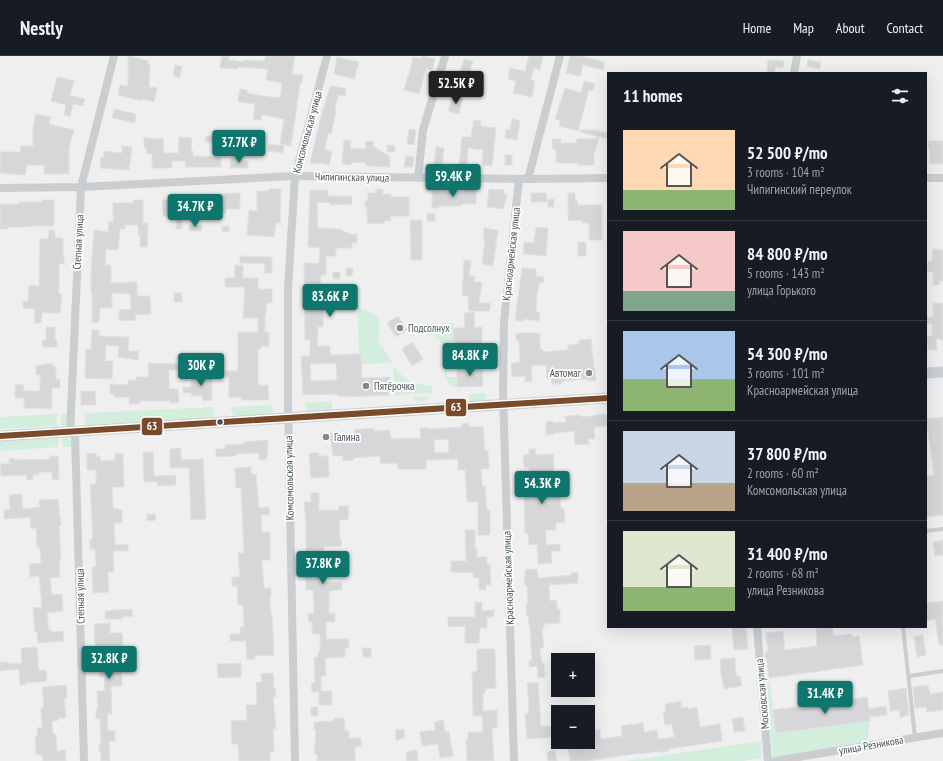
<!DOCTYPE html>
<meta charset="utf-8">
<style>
:root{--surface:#171b24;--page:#242831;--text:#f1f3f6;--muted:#9ea1a6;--line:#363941;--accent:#0f766e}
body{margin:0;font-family:"PT Sans Narrow",sans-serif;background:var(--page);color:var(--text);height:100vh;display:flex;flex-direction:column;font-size:15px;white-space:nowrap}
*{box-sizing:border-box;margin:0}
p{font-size:13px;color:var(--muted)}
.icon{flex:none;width:22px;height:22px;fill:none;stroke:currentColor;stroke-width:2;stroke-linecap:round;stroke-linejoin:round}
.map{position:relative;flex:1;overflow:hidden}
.drawer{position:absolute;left:607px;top:16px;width:320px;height:556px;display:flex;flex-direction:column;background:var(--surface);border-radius:0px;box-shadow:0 4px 16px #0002}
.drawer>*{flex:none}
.controls{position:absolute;left:551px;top:597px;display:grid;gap:8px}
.controls a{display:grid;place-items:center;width:44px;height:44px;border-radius:0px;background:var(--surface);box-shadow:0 4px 16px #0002;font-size:20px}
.price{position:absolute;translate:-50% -34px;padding:0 9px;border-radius:4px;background:var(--accent);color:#fff;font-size:13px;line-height:26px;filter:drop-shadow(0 1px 2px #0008)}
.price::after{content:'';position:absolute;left:50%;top:24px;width:12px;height:9px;margin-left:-6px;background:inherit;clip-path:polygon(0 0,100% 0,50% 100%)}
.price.selected{background:#222;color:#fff}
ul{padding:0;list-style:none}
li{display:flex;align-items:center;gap:12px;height:100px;padding:0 16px}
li+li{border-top:1px solid var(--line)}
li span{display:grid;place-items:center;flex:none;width:112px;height:80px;border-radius:0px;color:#555}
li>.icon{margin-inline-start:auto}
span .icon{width:48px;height:48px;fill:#fffc;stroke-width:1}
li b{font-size:17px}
h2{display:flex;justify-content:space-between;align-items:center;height:48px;padding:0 16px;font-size:17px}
header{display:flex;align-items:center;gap:24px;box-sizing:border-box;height:56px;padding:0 20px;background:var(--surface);border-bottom:1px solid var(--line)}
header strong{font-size:19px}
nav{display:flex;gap:22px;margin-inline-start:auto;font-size:14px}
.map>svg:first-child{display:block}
</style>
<header>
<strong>Nestly</strong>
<nav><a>Home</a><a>Map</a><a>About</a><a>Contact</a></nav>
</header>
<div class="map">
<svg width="943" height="705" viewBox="0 0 943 705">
<rect width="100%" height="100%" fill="#efefef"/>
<g fill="#d3eedd">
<path d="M357,250l22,11v21l-2,1 4,9 2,-1 9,16 -31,1 -2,-10z"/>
<path d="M453,267l1,31 -8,1 1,22h10v10l-6,-1 -6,-10 -3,-29 -2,-6 -7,-6 -18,-1 -3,-9z"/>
<path d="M393,309c12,16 20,19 38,21l2,7 -38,2z"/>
<path d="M486,337v8l-17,1v-8z"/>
<path d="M428,340l-2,5 -10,1 -2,-2v-3z"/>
<path d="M332,345v10l-26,1 -1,-9z"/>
<path d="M272,349l1,9 -39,3 -4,-10z"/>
<path d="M215,351l-3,11 -127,7v-12z"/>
<path d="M57,358v12l-57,3v-12z"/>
<path d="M61,358h6v9l-3,3h-3z"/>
<path d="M62,381h6l3,4 1,6h-9z"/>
<path d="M58,382v9l-58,4v-10z"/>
<path d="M769,622l7,55 94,-12 -3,21 -94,15 -8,-78z"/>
<path d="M761,685v17l-18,3h-117z"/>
</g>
<g fill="#d7d7d9" stroke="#e0e1e2" fill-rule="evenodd">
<path d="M128,0l20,5v3h2l-1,23 8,1 -3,14 -13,-3v2l-23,-6 2,-10 8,1z"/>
<path d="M222,0h7l-1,4 15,2 1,-2 20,1 2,-5h29l-3,18 11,1 -2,9h-1l-9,62 -11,-2 4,-25 -22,-4 -1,5 -8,-1 2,-15 -17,-2 2,-13 7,1v3l30,5v-1h3l2,-14 -16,-3 2,-11 -30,-2v2l-18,-1z"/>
<path d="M422,0l13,3 -3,11 -6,-1 -7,25 -15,-4 4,-15 1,1 4,-19 8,2z"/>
<path d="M529,0h14l-3,14 -6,-2 -3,12 4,1 -3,16 -19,-4 3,-12 -8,-2 2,-11 15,3z"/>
<path d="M570,0h11l24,6 -2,8 -20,-5 -3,11 -14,-3z"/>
<path d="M337,1l22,5 -5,17 -20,-5z"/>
<path d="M464,3l9,2 -7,24 -11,-3 2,-7 2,1z"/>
<path d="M768,4l16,1 -1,7 -8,-1v6h-8z"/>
<path d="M808,4l13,2 -1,7 -13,-3z"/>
<path d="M175,9l7,1 -2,11 -7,-1z"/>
<path d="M57,21l2,1v-1l15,4 -4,14 15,4 -2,7 -10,-2 -3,13 -6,-2 2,-10 -15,-4z"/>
<path d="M584,25l11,3 -2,7 -4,-1 -11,41 -19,-5 1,-6 -5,-1 10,-31 16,5z"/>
<path d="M330,30l16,2 -1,8 -7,-1 -3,15 1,1 -5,23 -3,-1 -3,17 7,2 -3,13 -10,-2v1l-9,-1 13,-55h1z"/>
<path d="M453,39l10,3 -4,16 -11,-3z"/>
<path d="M114,53l22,5 -1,9 -23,-5z"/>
<path d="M36,58l15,3 -2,7 25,6 -5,18v26h-25v-9h-18v10l-26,-2v-21h20l1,-6h12v-19z"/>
<path d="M512,63l8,2 -3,19 -12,-2 1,-9 4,1z"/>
<path d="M474,64l7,1 -1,5 16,2 -4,38 -10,-1 1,-15 -15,-2 -1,17h-8l3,-28h9z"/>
<path d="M409,73l7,1 -2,15 -7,-1z"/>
<path d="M580,74h19v2h9v7l-28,-7z"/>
<path d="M206,80l16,1v7l-17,-2z"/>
<path d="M144,81l9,2 10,-1 1,15h14l1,-16 13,1 -1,13h2v5l28,1v10h-36v-6h-13v7h-20v-14l-6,-1 1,-5h-3z"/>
<path d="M599,82l-5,16v11h-17v-2h-21v-13l-4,-2v-9h9v4h16l-1,-4z"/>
<path d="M344,84l7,1 -1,7 15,1 1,-8 8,1 -1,4 17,11v10l-24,-1v-3l-15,-1v3l-9,-1z"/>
<path d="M929,85h14v23h-14l1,-15h-2z"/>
<path d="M269,88l15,2 -1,7 -15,-2z"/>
<path d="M387,89l8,1v6h-8z"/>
<path d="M122,90l10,1 -3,23 -29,-2 1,-11 2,1 1,-7 18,2z"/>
<path d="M436,91l8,1 -2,18 -8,-1z"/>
<rect x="505" y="99" width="7" height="10"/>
<path d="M406,100l8,1 -1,10h-9z"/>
<path d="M231,102l17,3v7h-18z"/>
<path d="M269,133h12l-1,34h-4l-2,14 -27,-2 2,-25 8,1v-20h12z"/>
<path d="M376,133h7v5h8v3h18v19h-18v5h-7v3l-17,-1v-16h-2v-7h3v-7h8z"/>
<path d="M489,133l15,1v4h3l-4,15 -16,-2z"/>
<path d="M310,134h18v6h24v8l-21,1v-2l-14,-1 1,26 22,1 9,5h8v9h-5v5h-16v8h-10v19h-5l-1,18h14v6h-10l-1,28h-5l-1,19h13v9l31,-1 1,24 28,-1v14h-2l1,4 -44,2v-1h-7v-2l-35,1 -2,-39h9v-16h-5l-1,-77h15l1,-15 -12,-1zM336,307l1,17 -26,1 -1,-17z"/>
<path d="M464,134h12v14h-14v2h-23v2h-7v-17l32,1z"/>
<path d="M240,137v16h-14v4l-20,1v-14h11v-6z"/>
<path d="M531,137h15l1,9h-16z"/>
<path d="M568,137h7v7h2l1,5h24v35h-13v-17h-7v-3l-14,1z"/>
<path d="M175,141h7v32h-6v-13h-13l-1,-16h13z"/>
<rect x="548" y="143" width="6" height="8"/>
<path d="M42,144h12v26h-23v1h-23v2h-8v-25h19v-2h23z"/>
<path d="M134,144h9v23h5l-1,24h-7v-12h-2v-10h-13v4h-5l-2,21 -12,-1 -1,16h6v18l26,-1v14h13l1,18 -16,1 1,5 -17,1v-11l12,-1 -1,-15 -18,-1v15h-12l-1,14 -7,1v-30h-1v-20l3,-43 14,2 1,-11 4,1v-19h21z"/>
<rect x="427" y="158" width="8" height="7"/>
<path d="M410,164h12v40h-11z"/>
<path d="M189,169h13l-1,6h-12z"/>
<rect x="222" y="170" width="7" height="6"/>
<path d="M536,171l12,1 -2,28 -23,-2 1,-12 10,1z"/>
<path d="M484,172l14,2 -5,36 -11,-2 3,-25h-2z"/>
<path d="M49,174l6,1v7h8v18h1v8h-5v30h3l-2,19h-18l-1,10h-7l1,-14 -12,-1v-7h5l1,-16 10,1 1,-47h8z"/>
<rect x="578" y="186" width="8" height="14"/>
<path d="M933,193l10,1v31h-3l-1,4h-6v-13h-6l1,-11h4z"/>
<path d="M240,200l32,1v16h-8l1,-9 -25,-1z"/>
<path d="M464,204l7,1 -2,15h6l-1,6h8l-3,21h11v8h-21l-1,-15 -6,-1z"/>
<path d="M235,209h8v13h15v11h14v14h-5l-2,15v14h4v15l-8,-1v3h-3v36h10l1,15h-28v-3l-12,1v-21h-4v-6h13v-39h20v-14h-15l2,-31h-20v-9h9z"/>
<path d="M346,212h7l-1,8h-6z"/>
<path d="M522,212l14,1v7l8,1 -1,6h-4l-2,12 -1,17h4l-1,9 -15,-2v2l-9,-1z"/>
<rect x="333" y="216" width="7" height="7"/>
<rect x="174" y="237" width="8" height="9"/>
<path d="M933,247h10v37l-7,-1 1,11h-9v-5h-2v-9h6v-13l-6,1v-7h7z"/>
<path d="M474,256l1,16 7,-1v16l-28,1 -1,-16h12l-1,-15z"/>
<path d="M398,260l9,14 -11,7 -9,-14z"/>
<path d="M46,271h9v13h2v7h-15v-7h4z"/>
<path d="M92,274h7v6l30,1 -1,14h11l-1,9 -20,-3 1,-11 -13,-1 -1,16h8l-1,18 -27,-1 1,-29h5z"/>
<path d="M516,277h24v16h3v3l25,-2v-5l12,-1 -1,-4 12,-1 3,29h1l1,12 -8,1 -1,-2 -25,2v3h-10l-1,-6 -4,1 -1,-14 -15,1 1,15 -7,1v-6l-13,1 -1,-14 9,-1 -1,-22 -3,1z"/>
<path d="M412,286l11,17 -11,7 -10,-17z"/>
<path d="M148,307l31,1v6h-10v19h9l1,14h-9v-2h-30v3h-11v-7h-15v-3h-4v-10l18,1v-5h8v-3h13z"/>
<path d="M44,308h9v3h3v13l4,-1v9h-8v21l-28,-1v-10h-9v-13l8,-1 1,7h16v-16h-4v-10h8z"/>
<path d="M482,308l1,22 -26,1v-19h17v-3z"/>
<path d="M191,320h21v24l-9,1 -1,-5h-11l1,-3h-9v-6h8z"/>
<path d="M81,335h14l1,14h-15z"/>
<path d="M605,358l3,1v11l-14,1 1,12h-7l1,5 -14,1 -1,-14 -20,2v1l-8,1v-13l7,-1v2l13,-1 -1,-6 16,-1 1,2z"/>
<path d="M943,361v98l-17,2v-41l8,-1 -8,-56z"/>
<path d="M468,367l1,4h14l2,24 3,-1 1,19h-8l1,17h3l2,24h3v25h-12v-33h-11l-2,-32h-7v-11l-32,1v9h-28l-1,-6 -17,1v-8l-27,2 1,2 -11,1v-5h-10l-2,-16h-9l-1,-6 11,-1v2l22,-2v-3l20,-2v3l16,-1 1,9 30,-1 -1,-10h8v1l34,-2v-3zM448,383l1,13 -14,1 -1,-13z"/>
<path d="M268,384l-1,19 -8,1v-7l-23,1v2l-20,1v-8h9v-4l19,-1v-2z"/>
<path d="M181,392v12l22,-1 3,60 -15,1 -2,-52h-19v-19z"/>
<path d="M529,393h7v6l17,-1 1,18h-3l2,23 7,-1 1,14h3l1,14 -9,1v7h-10v15l14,-1v7h-9l1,12 -14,1 -1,-20 -8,1 -1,-12h-3l-1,-43h6l-1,-22h-5l-1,-13 6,-1z"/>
<path d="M143,396h10l1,24 22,-1v10l-18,1 -1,-4h-13z"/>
<path d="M96,397l1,4 3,-1 1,5 14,-1v-6h8l1,33h-12l1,21 9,2v13h-8l1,22 13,-1v7h-15l1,21h-6l1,20 -16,1 -1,-26h4l-1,-18h-5v-10h3l-3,-55h6v-14h-9v-16z"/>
<path d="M309,397h10v3h9l1,21 -18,1z"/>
<path d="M50,400h8l1,23 -7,1v-8h-13v3h-6v5h-6l-1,-5 -25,1 -1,-12h9v-5l6,-1v2l35,-1z"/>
<path d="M251,411v7h5l3,34 10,-1v8h-8l1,17h8v28h-8l2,28h7v8h-1l1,19h1l2,40 -19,1v3l-8,1 -1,-19h-16v-7h10v-7h4l-1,-22h-5l-1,-19h-5v-9h8l-2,-24h6l-3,-65h-5l-1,-20z"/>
<path d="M311,437h8v17h20l-1,-4h11l-1,14h-9l1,19h1l1,7 -18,1v15h-12v14h8v5h4v1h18v8l-13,1v22h6v9h-9v17h23v9h-4v9l-20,1 1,18h-5v15h11v14h-13v-13h-7l-1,-9h4l-1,-26h4v-5h2v-18h-8v-12h-3l-1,-9h6l-1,-23h-7l-1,-35h1v-32l-2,-21h7z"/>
<path d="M22,438l1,15 17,-2 -1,-7 19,-1 3,27h-2l2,34h-2l1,17 -10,1 2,17 10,-1 1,17 -16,2 2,17h3v2l11,-1 1,10 -26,2 -1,-11h-2l-2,-24 9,-1 -3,-31 -9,1 -1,-13 12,-1 -1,-15h-3l-1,-20 -5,1 -1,-12 -26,2v-9h6l-1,-15z"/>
<path d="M147,458h8l1,6 -9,1z"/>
<path d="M465,474h10v18h2v9h10v8l3,-1 1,21h-5v5h-7v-12h-5l-1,-5 -22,-1v-11h15z"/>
<path d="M943,484v15l-8,1 -2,-14z"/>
<path d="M537,513l1,9 33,-3v-2l7,-1v11l-29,2 1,16 7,-1v9h3v14l-16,1v5h-2l2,19h-4l2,15h2l1,14 -7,1 -1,-12 -8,1v-6l3,-1 -2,-30 -2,-14 -1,1 -1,-13h2l-1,-19 -2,1 -1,-9h1v-7z"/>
<path d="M943,545v44h-4l-4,-26 -9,2v-18z"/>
<path d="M475,546h7v9l12,-1v7h-7v11h-7l-1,15h-14v-17l-17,1v-10h27z"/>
<path d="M132,553l1,7 -11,1v2h-17v-8z"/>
<path d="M110,567v10h12l1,17h6l1,22h-8v14h-11l1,28h-5l1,17 7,-1v11h-6l1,20h-9v-9h-2v-7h2l-1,-26h-4v-10h2l-1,-18h8l-1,-14h-5v-13l21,-1 -1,-12h-17v7h-6l-2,-34z"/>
<path d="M732,571h14l2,22 -14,1z"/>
<path d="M816,571h17v9l19,-2 1,3 6,-1 4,29 -94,13 -4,-25 3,-1 -2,-19 17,-2 2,19 32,-4z"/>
<path d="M923,579l3,20 -9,2 -3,-20z"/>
<path d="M710,589l1,14 -16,1 -1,-14z"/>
<path d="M37,591l2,24 7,-1 1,11 -21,2v1l-6,1 -1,-16 -19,2v-9h9v2l13,-1 -1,-15z"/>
<path d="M362,592h9v9h-8z"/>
<path d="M477,593h18l1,39 -11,1v4h-2v18l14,-1v18h-5l2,33h-27l-1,-21 2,-1v-7h15l-1,-16h-9l-1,-44 5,-1z"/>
<path d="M735,602l1,18h4l2,10 -18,3 -3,-15 -1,-15z"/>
<path d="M241,607v14l-23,1 -1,-14z"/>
<path d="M273,617l1,15h1l1,9h-3l3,32h-3l1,23h-4v9h-31l-1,-17h-6l-1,-23 16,-1 -1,-15h11l-1,-23h6l-1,-8z"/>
<path d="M538,626l3,44h12l1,11 -27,2 -2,-25h3l1,-8 -2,-23z"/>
<path d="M66,629l1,13h-3l2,20h-8l1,2 -7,1 1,13h3l1,17 8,-1 1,11h-23l-1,-6h-6l-1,-19 3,-1 -1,-7 5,-1 -1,-19 3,-1 -2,-20z"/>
<path d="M928,629l2,9 13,-2v18l-16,2 -1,-5 -11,1 -2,-21z"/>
<path d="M906,632l3,27 -9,2 -1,-7 -9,1 -2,-20z"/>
<path d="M867,641l2,12 17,-3 1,9 -17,2v4l-94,12 -3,-23z"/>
<path d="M681,645v7l7,-1 1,2 8,-2 3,20 20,-3 2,17 -53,8v2l-10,2v-2l-18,3v-1l-54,8h-17l-2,-13 6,-1 -1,-4 15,-1v-11l12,-2 1,10 21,-3 -1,-10 22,-3 1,9 13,-2 1,9 16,-2 -2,-13 -7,1 -2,-13h3l-1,-8z"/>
<rect x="311" y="651" width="7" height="9"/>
<path d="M743,661l2,14 -11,1 -2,-13z"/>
<path d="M334,662h10l1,13h4v7h12v9h-6v14h-38v-7h-3l2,-24h-2v-8l20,-1z"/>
<path d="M443,664l2,12 4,-1 4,25 -13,2 -2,-14 -16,2 -2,-14 15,-2 -1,-8z"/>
<path d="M404,673l1,9 -9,2 -1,-10z"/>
<path d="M417,694l1,11h-11l-1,-9z"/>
<path d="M555,694l2,11h-9l-1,-9z"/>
</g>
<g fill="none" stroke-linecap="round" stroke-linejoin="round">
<g stroke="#caced0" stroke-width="4">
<path d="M926,475l17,-2"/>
<path d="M903,571l12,110"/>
<path d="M909,620l34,-5"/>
</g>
<g stroke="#caced0" stroke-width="8">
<path d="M794,17l3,-17"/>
<path d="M418,122l5,-48 22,-74"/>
<path d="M926,122h17"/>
<path d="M528,123l32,-123"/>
<path d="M0,132l81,-1 214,-11 233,3 80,-1"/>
<path d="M70,376l11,-245 33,-131"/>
<path d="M75,376l9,329"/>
<path d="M757,571l11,134"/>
<path d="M295,705l-7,-359v-115l7,-111 32,-120"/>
<path d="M514,705l-11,-370 1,-69 15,-143"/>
<path d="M775,705l168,-28"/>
</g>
<g stroke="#caced1" stroke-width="11">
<path d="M926,317l17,-1"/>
<path d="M0,380l608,-38"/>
</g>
<defs>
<path id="bus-1" d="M0,380l608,-38"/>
</defs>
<use href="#bus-1" stroke="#fff" stroke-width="9"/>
<use href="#bus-1" stroke="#7a4b2a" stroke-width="6"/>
</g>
<g fill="#81898f" stroke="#fff" stroke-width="1.5">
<circle cx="400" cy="272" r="4"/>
<circle cx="589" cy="317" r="4"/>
<circle cx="366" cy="330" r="4"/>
<circle cx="326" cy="381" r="4"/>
</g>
<circle fill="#46525b" stroke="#fff" stroke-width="1.5" cx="220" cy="366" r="3.5"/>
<g text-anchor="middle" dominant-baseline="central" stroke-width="3.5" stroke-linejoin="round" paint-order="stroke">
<g font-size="11" fill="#46525b" stroke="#fff">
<text transform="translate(307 76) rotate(-75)">Комсомольская улица</text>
<text transform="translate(352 121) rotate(1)">Чипигинская улица</text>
<text transform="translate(78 186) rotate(-87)">Степная улица</text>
<text transform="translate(511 198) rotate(-84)">Красноармейская улица</text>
<text transform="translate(289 422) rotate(-91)">Комсомольская улица</text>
<text transform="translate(508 522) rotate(-92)">Красноармейская улица</text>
<text transform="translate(80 540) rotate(-91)">Степная улица</text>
<text transform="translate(762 638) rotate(-95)">Московская улица</text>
<text transform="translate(871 689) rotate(-10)">улица Резникова</text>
</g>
<g font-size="11" fill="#46525b" stroke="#fff" text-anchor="start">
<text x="408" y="272">Подсолнух</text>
<text x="581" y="317" text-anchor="end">Автомаг</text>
<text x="374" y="330">Пятёрочка</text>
<text x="334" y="381">Галина</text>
</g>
</g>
<g stroke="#fff" stroke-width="1.5">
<rect x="445" y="342" width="22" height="19" rx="4" fill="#7a4b2a"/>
<rect x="141" y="361" width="22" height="19" rx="4" fill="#7a4b2a"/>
</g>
<g font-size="11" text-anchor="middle" font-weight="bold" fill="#fff">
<text x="456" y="355">63</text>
<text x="152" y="374">63</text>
</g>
</svg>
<div class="controls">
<a>+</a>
<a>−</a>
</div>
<b class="price selected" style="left:456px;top:49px">52.5K ₽</b>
<b class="price" style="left:239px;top:108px">37.7K ₽</b>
<b class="price" style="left:453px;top:142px">59.4K ₽</b>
<b class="price" style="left:195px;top:172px">34.7K ₽</b>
<b class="price" style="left:330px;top:262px">83.6K ₽</b>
<b class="price" style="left:470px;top:321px">84.8K ₽</b>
<b class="price" style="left:201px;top:331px">30K ₽</b>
<b class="price" style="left:542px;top:449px">54.3K ₽</b>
<b class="price" style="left:323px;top:529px">37.8K ₽</b>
<b class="price" style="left:109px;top:624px">32.8K ₽</b>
<b class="price" style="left:825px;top:659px">31.4K ₽</b>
<section class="drawer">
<h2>11 homes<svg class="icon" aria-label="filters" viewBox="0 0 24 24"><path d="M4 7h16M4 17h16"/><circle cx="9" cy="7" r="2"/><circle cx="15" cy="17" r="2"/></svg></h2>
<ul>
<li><span style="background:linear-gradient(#ffd9b3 75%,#8fb573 0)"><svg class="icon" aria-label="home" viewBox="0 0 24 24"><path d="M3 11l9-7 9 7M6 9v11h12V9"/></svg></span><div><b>52 500 ₽/mo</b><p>3 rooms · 104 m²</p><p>Чипигинский переулок</p></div></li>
<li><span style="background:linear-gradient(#f6c9c9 75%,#7fa58c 0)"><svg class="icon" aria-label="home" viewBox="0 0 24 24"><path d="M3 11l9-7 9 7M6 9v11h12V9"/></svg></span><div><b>84 800 ₽/mo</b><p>5 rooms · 143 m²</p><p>улица Горького</p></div></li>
<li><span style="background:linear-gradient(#a9c7e8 60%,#8fb573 0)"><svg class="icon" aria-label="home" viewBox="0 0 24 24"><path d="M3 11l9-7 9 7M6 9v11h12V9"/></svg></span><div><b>54 300 ₽/mo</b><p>3 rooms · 101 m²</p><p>Красноармейская улица</p></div></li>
<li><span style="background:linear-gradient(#c9d6e8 65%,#b9a48a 0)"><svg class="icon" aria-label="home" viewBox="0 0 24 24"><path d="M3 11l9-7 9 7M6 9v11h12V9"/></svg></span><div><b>37 800 ₽/mo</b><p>2 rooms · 60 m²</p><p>Комсомольская улица</p></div></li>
<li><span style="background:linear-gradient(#dfe7d0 70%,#8fb573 0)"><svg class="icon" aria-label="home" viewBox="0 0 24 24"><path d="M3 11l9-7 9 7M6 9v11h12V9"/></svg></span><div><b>31 400 ₽/mo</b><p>2 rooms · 68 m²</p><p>улица Резникова</p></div></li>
</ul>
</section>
</div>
